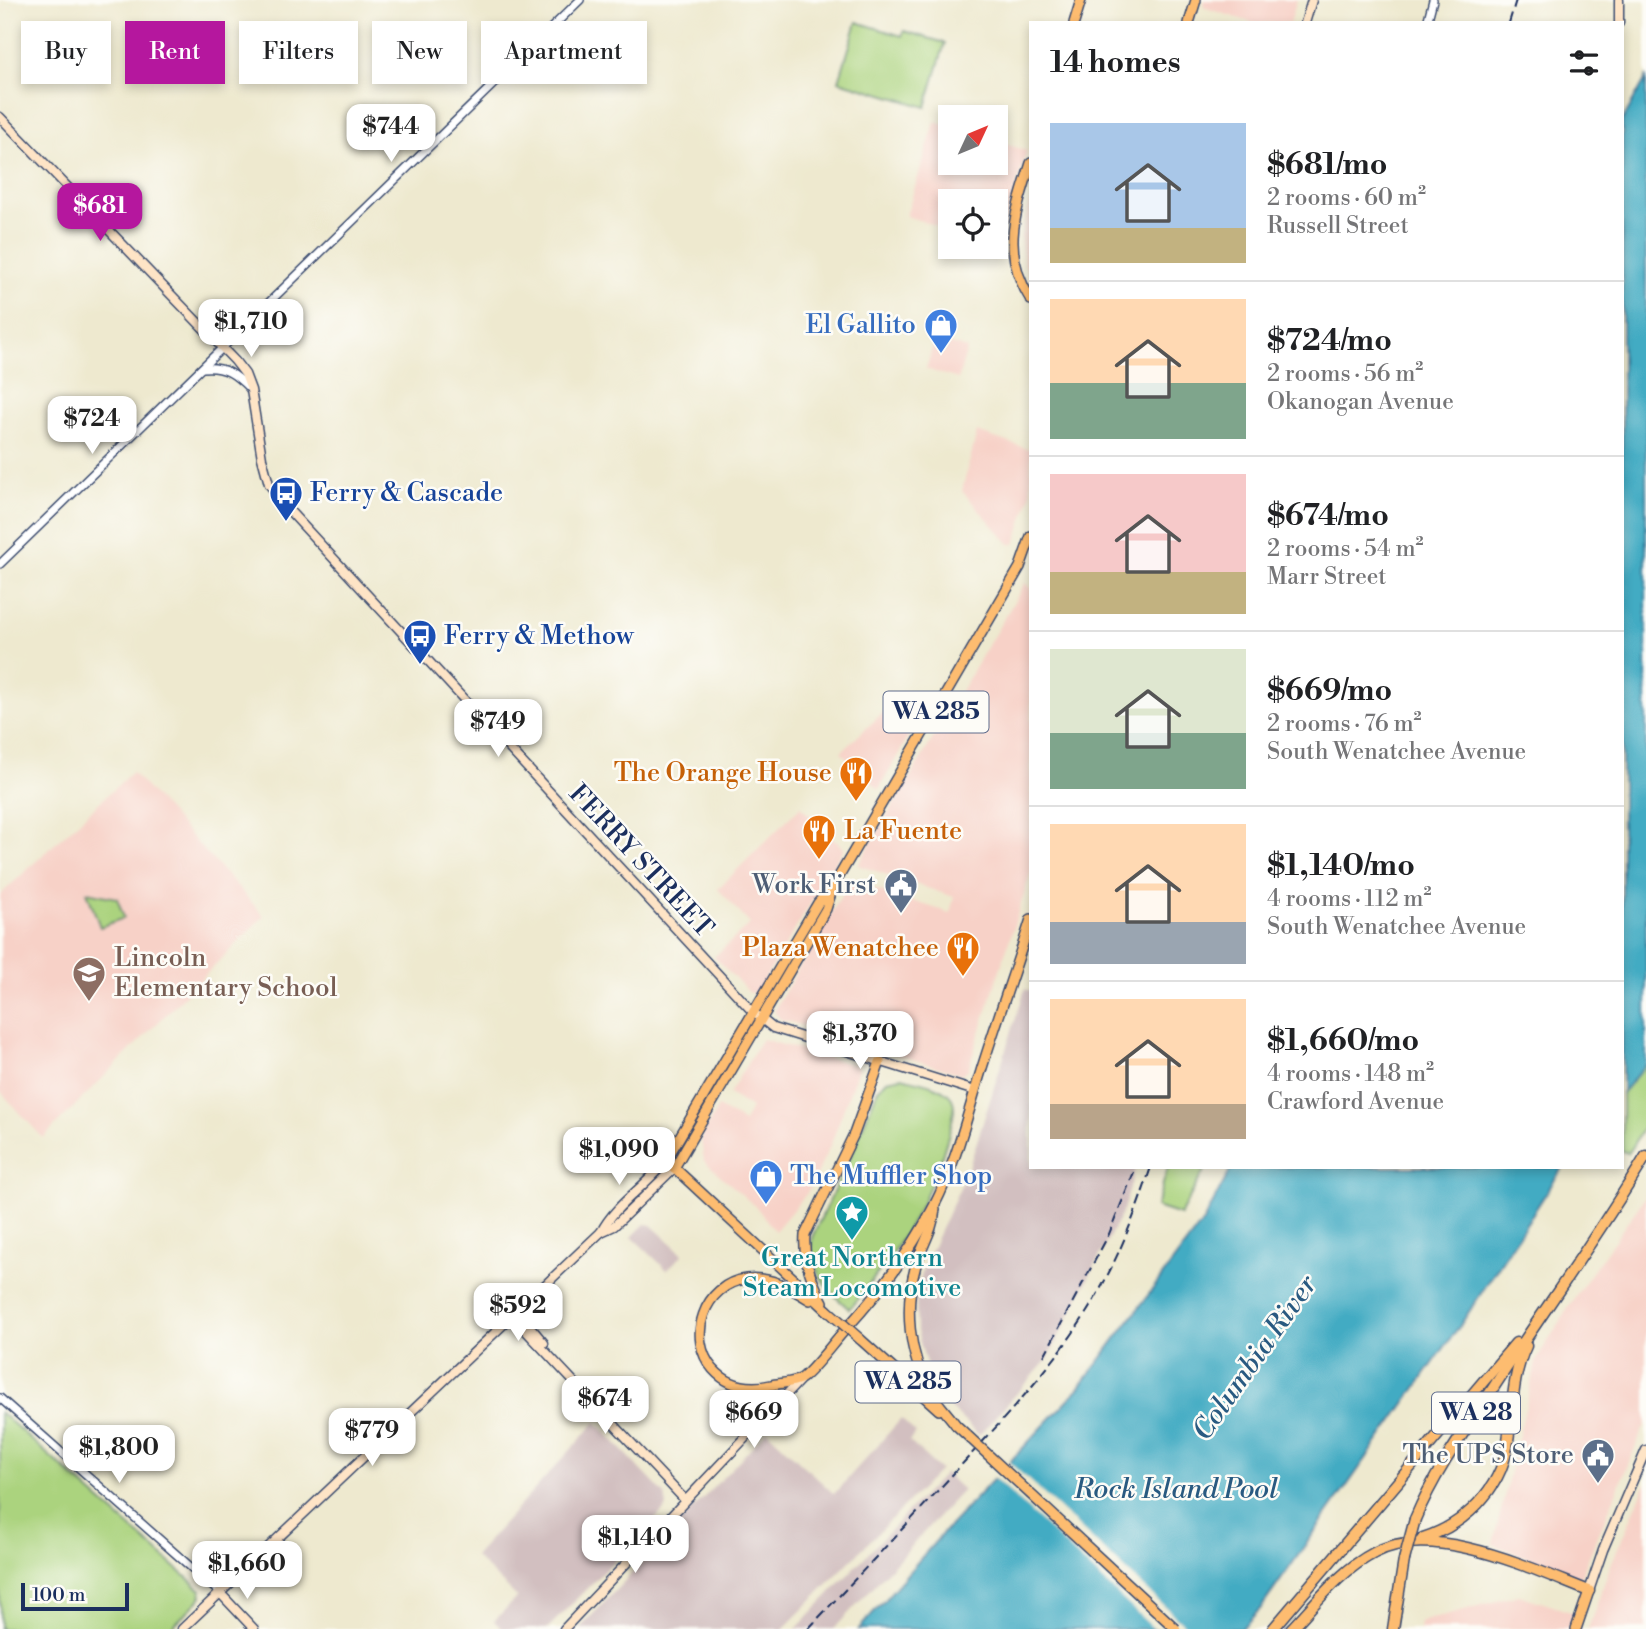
<!DOCTYPE html>
<meta charset="utf-8">
<style>
:root{--surface:#fff;--page:#f6f6f6;--text:#202124;--muted:#757577;--line:#e0e0e0;--accent:#b5179e}
body{margin:0;font-family:"Libre Bodoni",serif;background:var(--page);color:var(--text);height:100vh;display:flex;flex-direction:column;font-size:26px;white-space:nowrap}
*{box-sizing:border-box;margin:0}
p{font-size:23px;color:var(--muted)}
.icon{flex:none;width:38px;height:38px;fill:none;stroke:currentColor;stroke-width:2;stroke-linecap:round;stroke-linejoin:round}
.map{position:relative;flex:1;overflow:hidden}
.side{position:absolute;left:1029px;top:21px;width:595px;height:1148px;display:flex;flex-direction:column;background:var(--surface);border-radius:0px;box-shadow:0 4px 10px #0003}
.side>*{flex:none}
.guide{position:absolute;left:21px;top:21px;width:665px;height:63px;display:flex;gap:14px}
.needle{width:46px;rotate:46deg}
.buttons{position:absolute;left:938px;top:105px;display:grid;gap:14px}
.buttons a{display:grid;place-items:center;width:70px;height:70px;border-radius:0px;background:var(--surface);box-shadow:0 4px 10px #0003;font-size:35px}
.scale{position:absolute;left:21px;bottom:18px;width:108px;box-sizing:border-box;padding-left:7px;border:4px solid #1b2f5e;border-top:0;font-size:19px;line-height:24px;white-space:nowrap;color:#1b2f5e;-webkit-text-stroke:5px #fdfcf7;paint-order:stroke}
.price{position:absolute;translate:-50% -60px;padding:0 16px;border-radius:14px;background:#fff;color:#222;font-size:23px;line-height:46px;filter:drop-shadow(0 2px 4px #0008)}
.price::after{content:'';position:absolute;left:50%;top:42px;width:21px;height:16px;margin-left:-10px;background:inherit;clip-path:polygon(0 0,100% 0,50% 100%)}
.price.current{background:var(--accent);color:#fff}
ul{padding:0;list-style:none}
li{display:flex;align-items:center;gap:21px;height:175px;padding:0 21px}
li+li{border-top:2px solid var(--line)}
li span{display:grid;place-items:center;flex:none;width:196px;height:140px;border-radius:0px;color:#555}
li>.icon{margin-inline-start:auto}
span .icon{width:84px;height:84px;fill:#fffc;stroke-width:1}
li b{font-size:30px}
h2{display:flex;justify-content:space-between;align-items:center;height:84px;padding:0 21px;font-size:30px}
.pill{padding:0 24px;border-radius:0px;background:var(--surface);box-shadow:0 4px 10px #0003;font-size:24px;line-height:63px}
.pill.current{background:var(--accent);color:#fff}
.map>svg:first-child{display:block}
</style>
<div class="map">
<svg width="1646" height="1629" viewBox="0 0 1646 1629">
<rect width="100%" height="100%" fill="#fdfcf7"/>
<filter id="ink" filterUnits="userSpaceOnUse"><feTurbulence type="fractalNoise" baseFrequency=".0143" numOctaves="2"/><feDisplacementMap in="SourceGraphic" scale="14" xChannelSelector="R" yChannelSelector="G"/><feConvolveMatrix kernelMatrix="1 2 1 2 8 2 1 2 1" color-interpolation-filters="sRGB"/></filter>
<filter id="wash" filterUnits="userSpaceOnUse"><feTurbulence type="fractalNoise" baseFrequency=".00686" numOctaves="4" result="noise"/><feDisplacementMap in="SourceGraphic" scale="28" xChannelSelector="R" yChannelSelector="G"/><feGaussianBlur stdDeviation="1.57" result="paint"/><feColorMatrix in="noise" values="0 0 0 0 0 0 0 0 0 0 0 0 0 0 0 0 0 1.4 0 .05"/><feComposite in="paint" operator="in"/></filter>
<g filter="url(#wash)">
<rect width="100%" height="100%" fill="#eee9cf"/>
<g fill="#f7d1c7">
<path d="M1205,0h92l-7,23h-37l-50,-16z"/>
<path d="M935,122l15,5v36h46v-22l31,10 -29,94 -2,-1v-43h-46v29l-44,-14z"/>
<path d="M1031,198v83l-7,-19 -3,-24z"/>
<path d="M935,339l32,10 -9,30 -32,-10z"/>
<path d="M977,432l54,18v44l-16,50h-5l-48,-53z"/>
<path d="M1025,583l6,6v283l-63,198 -7,4 -181,-55 -6,-8 2,-4 74,-126 100,32 4,-16 -96,-32z"/>
<path d="M889,707l23,23 -33,59 -38,-37z"/>
<path d="M132,772l132,144 -221,222 -43,-47v-196z"/>
<path d="M801,806l18,20 25,22 -87,144 -7,1 -36,-36 36,-33 -32,-35z"/>
<path d="M762,1039l95,27 1,3 -27,75 -24,49 -32,38 -18,-23 -53,-47 -3,-23 17,-31 26,15 7,-14 -22,-14z"/>
<path d="M1646,1196v226l-66,156 -87,-34 44,-185 39,-64z"/>
<path d="M1646,1483v146h-58l22,-62z"/>
<path d="M1519,1595l55,18 -7,16h-148l1,-7z"/>
</g>
<g fill="#d2bfc0">
<path d="M1025,989l6,2v176h105l-12,41 -77,152 -68,75 -30,-28 -20,-34 -12,-41 -1,-33 7,-31 45,-98z"/>
<path d="M645,1224l6,1 32,29 -16,16 -35,-33z"/>
<path d="M901,1419l15,14 -7,8 31,29 -157,159h-204l188,-198 67,63z"/>
<path d="M596,1422l69,73 2,12 -120,122h-45l-8,-8 23,-24 -43,-41z"/>
<path d="M945,1473l18,17 -129,139h-38z"/>
</g>
<g fill="#abd37e" stroke="#63816e" stroke-width="2">
<path d="M857,22l45,14 2,-5 41,12 -19,64 -87,-26z"/>
<path d="M87,892l30,6 7,20 -24,9z"/>
<path d="M1646,1064v59l-18,30 -6,-2v-58z"/>
<path d="M902,1077c14,4 40,8 49,20 7,11 0,25 -2,36 -18,68 -55,123 -100,176 -22,-19 -41,-41 -37,-72l40,-84 26,-64 9,-9z"/>
<path d="M1168,1167h38l-26,48 -24,-8z"/>
<path d="M0,1412l201,178 1,6 -3,4 -29,29h-170z"/>
</g>
<g fill="#43abc3" stroke="#2f6d90" stroke-width="2">
<path d="M1646,78v986l-24,29v-972z"/>
<path d="M1232,1167h331l-98,151 -204,290 -20,21h-382l84,-96 137,-146 124,-167z"/>
</g>
<path fill="#eee9cf" d="M1007,1460l182,169h-35l-162,-153z"/>
</g>
<g filter="url(#ink)">
<g fill="none" stroke-linecap="round" stroke-linejoin="round">
<defs>
<g id="tertiary">
<path d="M1427,23l6,-23"/>
<path d="M203,368c22,-2 32,6 47,21"/>
<path d="M0,564l580,-564"/>
<path d="M0,1398l220,195"/>
</g>
<g id="secondary">
<path d="M1305,23l7,-23"/>
<path d="M1619,23v-23"/>
<path d="M0,117l235,244 10,13 6,16 11,68 7,26 17,23 467,505 20,16 202,63"/>
<path d="M601,1232l13,-6 60,-58"/>
<path d="M536,1293l-7,19 -1,12 16,19"/>
<path d="M511,1315l174,185"/>
<path d="M1589,1591l14,-41 43,-100"/>
<path d="M220,1593l34,36"/>
<path d="M182,1629l419,-397c15,-29 46,-46 65,-72"/>
<path d="M564,1629l237,-250"/>
</g>
<g id="primary">
<path d="M1074,23l7,-23"/>
<path d="M1189,23l7,-23"/>
<path d="M1031,163c-16,51 -31,88 0,137"/>
<path d="M674,1168l152,-259 6,-19"/>
<path d="M935,1209c-2,22 -13,36 -19,56 -12,41 -8,89 14,126 7,12 18,23 26,34"/>
<path d="M810,1300c-19,-12 -40,-24 -64,-21 -42,5 -60,59 -33,90 16,18 36,21 58,16 9,-2 23,-2 31,-7 12,-9 31,-35 42,-47 35,-38 67,-79 90,-125 22,-43 33,-90 47,-135 16,-51 34,-101 50,-152"/>
<path d="M823,1302c-12,-21 -20,-43 -18,-67l49,-101 26,-72"/>
<path d="M827,1310l-161,-150 152,-257 16,-18 186,-318 11,-31"/>
<path d="M860,1339l79,71"/>
<path d="M1576,1629l13,-38"/>
</g>
<g id="trunk">
<path d="M1415,1519c19,-45 46,-83 73,-123 52,-81 109,-158 158,-240"/>
<path d="M1423,1538c41,-13 77,-48 84,-91 6,-34 4,-70 19,-101"/>
<path d="M1273,1629l243,-286"/>
<path d="M1291,1629c25,-26 50,-59 83,-76 59,-32 158,16 215,38"/>
<path d="M1393,1629l11,-69"/>
</g>
</defs>
<use href="#tertiary" stroke="#3b4b6f" stroke-width="10"/>
<use href="#secondary" stroke="#3b4b6f" stroke-width="11"/>
<use href="#primary" stroke="#3b4b6f" stroke-width="12"/>
<use href="#trunk" stroke="#3b4b6f" stroke-width="13"/>
<use href="#tertiary" stroke="#fff" stroke-width="7"/>
<use href="#secondary" stroke="#fee4c6" stroke-width="8"/>
<use href="#primary" stroke="#fdbc70" stroke-width="9"/>
<use href="#trunk" stroke="#fdbc70" stroke-width="10"/>
<g stroke="#1b2f5e" stroke-width="2" stroke-dasharray="10 5" stroke-linecap="butt">
<path d="M1509,23l7,-23"/>
<path d="M1044,1356l65,-122 27,-67"/>
<path d="M808,1629c53,-56 105,-111 157,-168 42,-46 84,-90 118,-143 30,-46 51,-99 68,-151"/>
</g>
<defs>
<g id="primary-bridge">
<path d="M827,1310l33,29"/>
<path d="M956,1425l220,204"/>
</g>
<path id="trunk-bridge" d="M1404,1560l11,-41"/>
</defs>
<use href="#primary-bridge" stroke="#3b4b6f" stroke-width="12" stroke-linecap="butt"/>
<use href="#trunk-bridge" stroke="#3b4b6f" stroke-width="13" stroke-linecap="butt"/>
<use href="#primary-bridge" stroke="#fdbc70" stroke-width="9"/>
<use href="#trunk-bridge" stroke="#fdbc70" stroke-width="10"/>
</g>
</g>
<defs>
<symbol id="shop-pin" viewBox="-11 -11 22 30"><path d="M0 17L-7.5 6A9.5 9.5 0 1 1 7.5 6Z" fill="#3f7fe0" stroke="#fdfcf7"/><path d="M-5-2.5h2.3a2.7 3.5 0 0 1 5.4 0H5L5.5 6h-11ZM-1.5-2.5h3a1.5 2.3 0 0 0-3 0Z" fill="#fff"/></symbol>
<symbol id="bus-pin" viewBox="-11 -11 22 30"><path d="M0 17L-7.5 6A9.5 9.5 0 1 1 7.5 6Z" fill="#1a4fb4" stroke="#fdfcf7"/><path d="M-5-6H5V4H4V6H2V4H-2V6H-4V4H-5ZM-3.5-4V0h7V-4ZM-3.5 1.2v1.5H-2V1.2ZM2 1.2v1.5H3.5V1.2Z" fill="#fff"/></symbol>
<symbol id="restaurant-pin" viewBox="-11 -11 22 30"><path d="M0 17L-7.5 6A9.5 9.5 0 1 1 7.5 6Z" fill="#e8710a" stroke="#fdfcf7"/><path d="M-5-6h1v4h1v-4h1v4h1v-4h1v5L-1.5 .5V6h-2V.5L-5-1ZM5-6V6H3V1.5H1.5Q1.5-4 5-6Z" fill="#fff"/></symbol>
<symbol id="civic-pin" viewBox="-11 -11 22 30"><path d="M0 17L-7.5 6A9.5 9.5 0 1 1 7.5 6Z" fill="#5c6f8a" stroke="#fdfcf7"/><path d="M-.6-6.5H3V-4.5H.6V-3L4-1V1h2V6H-6V1h2V-1L-.6-3ZM-1.2 2.5V6h2.4V2.5Z" fill="#fff"/></symbol>
<symbol id="school-pin" viewBox="-11 -11 22 30"><path d="M0 17L-7.5 6A9.5 9.5 0 1 1 7.5 6Z" fill="#8d6e63" stroke="#fdfcf7"/><path d="M0-5L7-2L0 1L-7-2ZM-4 1L0 2.5L4 1V4Q0 6-4 4Z" fill="#fff"/></symbol>
<symbol id="sight-pin" viewBox="-11 -11 22 30"><path d="M0 17L-7.5 6A9.5 9.5 0 1 1 7.5 6Z" fill="#0f9aa8" stroke="#fdfcf7"/><path d="M0-6L1.8-2.2L6-1.7L2.9 1.2L3.7 5.4L0 3.3L-3.7 5.4L-2.9 1.2L-6-1.7L-1.8-2.2Z" fill="#fff"/></symbol>
</defs>
<g fill-rule="evenodd">
<use href="#shop-pin" x="922" y="306" width="38" height="52"/>
<use href="#bus-pin" x="267" y="474" width="38" height="52"/>
<use href="#bus-pin" x="401" y="617" width="38" height="52"/>
<use href="#restaurant-pin" x="837" y="754" width="38" height="52"/>
<use href="#restaurant-pin" x="800" y="812" width="38" height="52"/>
<use href="#civic-pin" x="882" y="866" width="38" height="52"/>
<use href="#restaurant-pin" x="944" y="929" width="38" height="52"/>
<use href="#school-pin" x="70" y="954" width="38" height="52"/>
<use href="#shop-pin" x="747" y="1157" width="38" height="52"/>
<use href="#sight-pin" x="833" y="1193" width="38" height="52"/>
<use href="#civic-pin" x="1579" y="1436" width="38" height="52"/>
</g>
<g text-anchor="middle" dominant-baseline="central" stroke-width="5" stroke-linejoin="round" paint-order="stroke">
<g fill="#fdfcf7" stroke="#5f6c8c" stroke-width="2">
<rect x="883.5" y="691.5" width="105" height="41" rx="5"/>
<rect x="855.5" y="1361.5" width="105" height="41" rx="5"/>
<rect x="1432" y="1392.5" width="88" height="41" rx="5"/>
</g>
<g font-size="24" font-weight="bold" fill="#1b2f5e">
<text x="936" y="712">WA 285</text>
<text x="908" y="1382">WA 285</text>
<text x="1476" y="1413">WA 28</text>
</g>
<g font-size="26" fill="#366cbe" stroke="#fdfcf7" text-anchor="end">
<text x="916" y="325">El Gallito</text>
<text x="790" y="1176" text-anchor="start">The Muffler Shop</text>
</g>
<g font-size="26" fill="#164399" stroke="#fdfcf7" text-anchor="start">
<text x="310" y="493">Ferry &amp; Cascade</text>
<text x="444" y="636">Ferry &amp; Methow</text>
</g>
<g font-size="26" fill="#c56008" stroke="#fdfcf7" text-anchor="end">
<text x="832" y="773">The Orange House</text>
<text x="844" y="831" text-anchor="start">La Fuente</text>
<text x="939" y="948">Plaza Wenatchee</text>
</g>
<g font-size="26" fill="#1b2f5e" stroke="#fdfcf7">
<text transform="translate(641 861) rotate(47)">FERRY STREET</text>
</g>
<g font-size="26" fill="#4e5e75" stroke="#fdfcf7" text-anchor="end">
<text x="876" y="885">Work First</text>
<text x="1574" y="1455">The UPS Store</text>
</g>
<g font-size="26" fill="#785e54" stroke="#fdfcf7" text-anchor="start">
<text x="114" y="958">Lincoln<tspan x="114" dy="30">Elementary School</tspan></text>
</g>
<g font-size="26" fill="#0d838f" stroke="#fdfcf7">
<text x="852" y="1258">Great Northern<tspan x="852" dy="30">Steam Locomotive</tspan></text>
</g>
<g font-size="28" font-style="italic" fill="#295a81" stroke="#fdfcf7">
<text transform="translate(1255 1358) rotate(-55)">Columbia River</text>
<text x="1176" y="1489">Rock Island Pool</text>
</g>
</g>
</svg>
<div class="buttons">
<a><svg class="needle" viewBox="-14 -14 28 28"><path d="M0-13l5 13h-10z" fill="#e53935"/><path d="M0 13l5-13h-10z" fill="#757577"/></svg></a>
<a><svg class="icon" aria-label="locate" viewBox="0 0 24 24"><circle cx="12" cy="12" r="6"/><path d="M12 2v4M12 18v4M2 12h4M18 12h4"/></svg></a>
</div>
<div class="scale">100 m</div>
<b class="price" style="left:391px;top:164px">$744</b>
<b class="price current" style="left:100px;top:243px">$681</b>
<b class="price" style="left:251px;top:359px">$1,710</b>
<b class="price" style="left:92px;top:456px">$724</b>
<b class="price" style="left:498px;top:759px">$749</b>
<b class="price" style="left:860px;top:1071px">$1,370</b>
<b class="price" style="left:619px;top:1187px">$1,090</b>
<b class="price" style="left:518px;top:1343px">$592</b>
<b class="price" style="left:605px;top:1436px">$674</b>
<b class="price" style="left:754px;top:1450px">$669</b>
<b class="price" style="left:372px;top:1468px">$779</b>
<b class="price" style="left:119px;top:1485px">$1,800</b>
<b class="price" style="left:635px;top:1575px">$1,140</b>
<b class="price" style="left:247px;top:1601px">$1,660</b>
<div class="guide">
<a class="pill">Buy</a>
<a class="pill current">Rent</a>
<a class="pill">Filters</a>
<a class="pill">New</a>
<a class="pill">Apartment</a>
</div>
<section class="side">
<h2>14 homes<svg class="icon" aria-label="filters" viewBox="0 0 24 24"><path d="M4 7h16M4 17h16"/><circle cx="9" cy="7" r="2"/><circle cx="15" cy="17" r="2"/></svg></h2>
<ul>
<li><span style="background:linear-gradient(#a9c7e8 75%,#c2b280 0)"><svg class="icon" aria-label="home" viewBox="0 0 24 24"><path d="M3 11l9-7 9 7M6 9v11h12V9"/></svg></span><div><b>$681/mo</b><p>2 rooms · 60 m²</p><p>Russell Street</p></div></li>
<li><span style="background:linear-gradient(#ffd9b3 60%,#7fa58c 0)"><svg class="icon" aria-label="home" viewBox="0 0 24 24"><path d="M3 11l9-7 9 7M6 9v11h12V9"/></svg></span><div><b>$724/mo</b><p>2 rooms · 56 m²</p><p>Okanogan Avenue</p></div></li>
<li><span style="background:linear-gradient(#f6c9c9 70%,#c2b280 0)"><svg class="icon" aria-label="home" viewBox="0 0 24 24"><path d="M3 11l9-7 9 7M6 9v11h12V9"/></svg></span><div><b>$674/mo</b><p>2 rooms · 54 m²</p><p>Marr Street</p></div></li>
<li><span style="background:linear-gradient(#dfe7d0 60%,#7fa58c 0)"><svg class="icon" aria-label="home" viewBox="0 0 24 24"><path d="M3 11l9-7 9 7M6 9v11h12V9"/></svg></span><div><b>$669/mo</b><p>2 rooms · 76 m²</p><p>South Wenatchee Avenue</p></div></li>
<li><span style="background:linear-gradient(#ffd9b3 70%,#9aa5b1 0)"><svg class="icon" aria-label="home" viewBox="0 0 24 24"><path d="M3 11l9-7 9 7M6 9v11h12V9"/></svg></span><div><b>$1,140/mo</b><p>4 rooms · 112 m²</p><p>South Wenatchee Avenue</p></div></li>
<li><span style="background:linear-gradient(#ffd9b3 75%,#b9a48a 0)"><svg class="icon" aria-label="home" viewBox="0 0 24 24"><path d="M3 11l9-7 9 7M6 9v11h12V9"/></svg></span><div><b>$1,660/mo</b><p>4 rooms · 148 m²</p><p>Crawford Avenue</p></div></li>
</ul>
</section>
</div>
